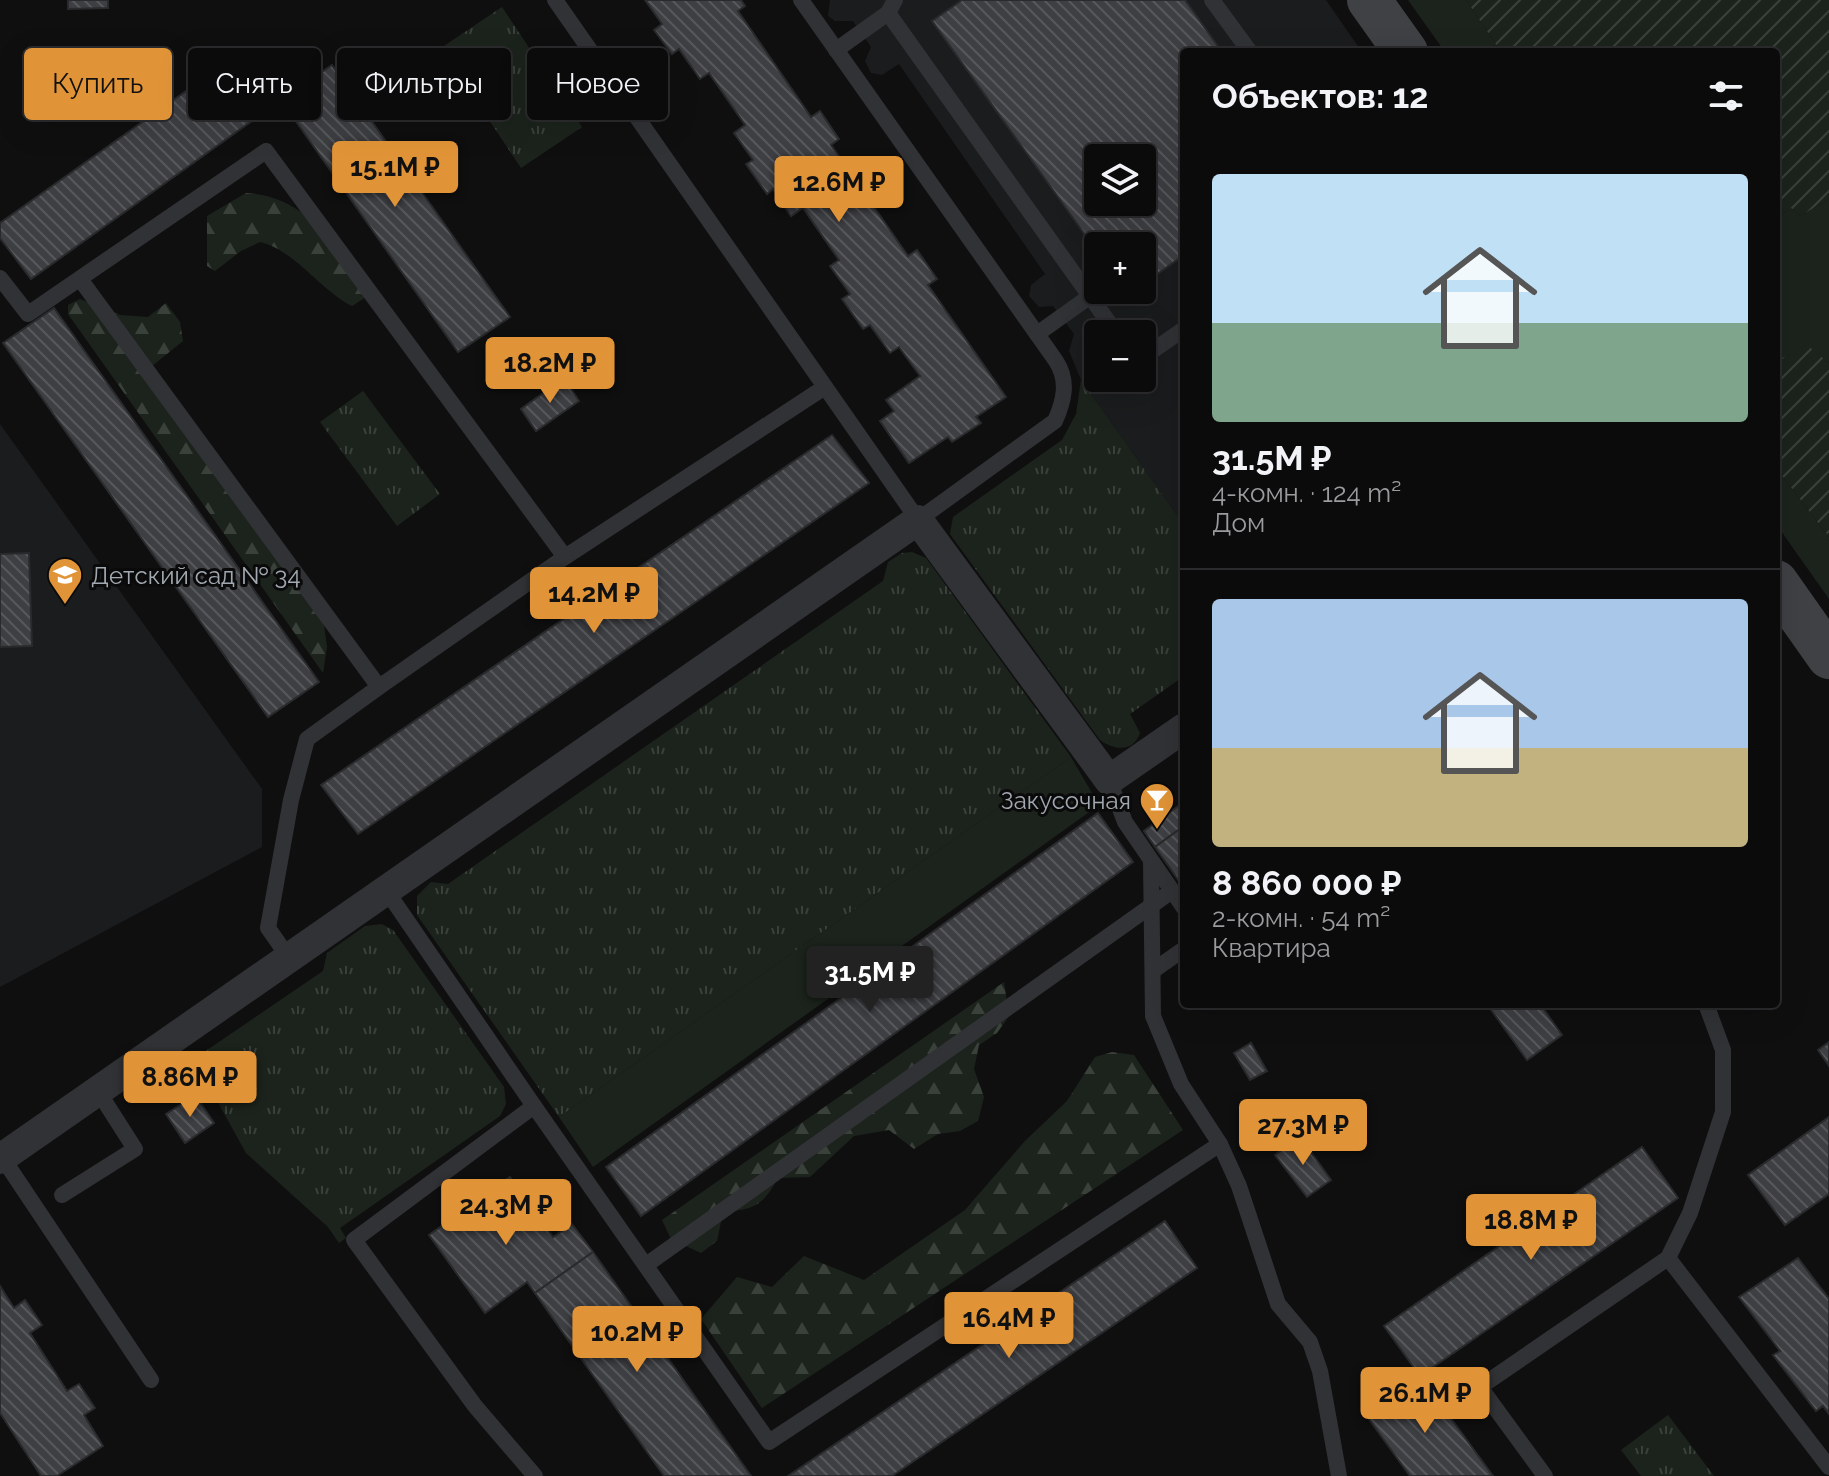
<!DOCTYPE html>
<html lang="ru">
<meta charset="utf-8">
<style>
:root{--surface:#0b0b0c;--page:#141415;--text:#f1f3f6;--muted:#9a9b9d;--line:#2b2b2d;--accent:#e19437}
body{margin:0;font-family:Raleway,sans-serif;background:var(--page);color:var(--text);height:100vh;display:flex;flex-direction:column;font-size:30px;white-space:nowrap}
*{box-sizing:border-box;margin:0}
p{font-size:26px;color:var(--muted)}
.icon{flex:none;width:44px;height:44px;fill:none;stroke:currentColor;stroke-width:2;stroke-linecap:round;stroke-linejoin:round}
.map{position:relative;flex:1;overflow:hidden}
.panel{position:absolute;left:1180px;top:48px;width:600px;height:960px;display:flex;flex-direction:column;background:var(--surface);border-radius:8px;box-shadow:0 8px 32px #0002,0 0 0 2px var(--line)}
.panel>*{flex:none}
.banner{position:absolute;left:24px;top:48px;width:760px;height:72px;display:flex;gap:16px}
.controls{position:absolute;left:1084px;top:144px;display:grid;gap:16px}
.controls a{display:grid;place-items:center;width:72px;height:72px;border-radius:8px;background:var(--surface);box-shadow:0 8px 32px #0002,0 0 0 2px var(--line);font-size:40px}
.price{position:absolute;translate:-50% -68px;padding:0 18px;border-radius:8px;background:var(--accent);color:#111;font-size:26px;line-height:52px;filter:drop-shadow(0 2px 4px #0008)}
.price::after{content:'';position:absolute;left:50%;top:48px;width:24px;height:18px;margin-left:-12px;background:inherit;clip-path:polygon(0 0,100% 0,50% 100%)}
.price.selected{background:#222;color:#fff}
ul{padding:0;list-style:none}
li{display:grid;align-content:center;gap:16px;height:424px;padding:0 32px}
li+li{border-top:2px solid var(--line)}
li span{display:grid;place-items:center;height:248px;border-radius:8px;color:#555}
li>.icon{margin-inline-start:auto}
span .icon{width:144px;height:144px;fill:#fffc;stroke-width:1}
li b{font-size:34px}
h2{display:flex;justify-content:space-between;align-items:center;height:96px;padding:0 32px;font-size:34px}
.chip{padding:0 28px;border-radius:8px;background:var(--surface);box-shadow:0 8px 32px #0002,0 0 0 2px var(--line);font-size:28px;line-height:72px}
.chip.selected{background:var(--accent);color:#111}
.map>svg:first-child{display:block}
</style>
<div class="map">
<svg width="1829" height="1476" viewBox="0 0 1829 1476">
<defs>
<pattern id="forest-firs" width="22" height="20" patternUnits="userSpaceOnUse" patternTransform="scale(2)"><rect width="22" height="20" fill="#1c231c"/><path d="M5 1l3.5 6h-7zM16 11l3.5 6h-7z" fill="#3a403a"/></pattern>
<pattern id="park-tufts" width="24" height="20" patternUnits="userSpaceOnUse" patternTransform="scale(2)"><rect width="24" height="20" fill="#1c231c"/><path d="M3 7l-1-3M5 7V3M7 7l1-3M15 17l-1-3M17 17v-4M19 17l1-3" fill="none" stroke="#3a403a"/></pattern>
<pattern id="garden-furrows" width="10" height="10" patternUnits="userSpaceOnUse" patternTransform="scale(2)"><rect width="10" height="10" fill="#1c231c"/><path d="M-1 1l2-2M0 10L10 0M9 11l2-2" fill="none" stroke="#3a403a"/></pattern>
<pattern id="building-back-hatch" width="6" height="6" patternUnits="userSpaceOnUse" patternTransform="scale(2)"><rect width="6" height="6" fill="#3e3f43"/><path d="M-1 5l2 2M0 0l6 6M5-1l2 2" fill="none" stroke="#57585c"/></pattern>
</defs>
<rect width="100%" height="100%" fill="#0f0f10"/>
<g fill="#1b1c1d" fill-rule="evenodd">
<path d="M830,0h496l36,52h-178v473l-103,-145 -12,-29 5,-17 -21,-28 -14,1 -10,-11 2,-11 14,-11 -146,-210 -17,11 -11,-2 -6,-12 6,-14 -18,-26h-18l-7,-5zM1098,158h44v44h-44zM1098,246h44v44h-44zM1098,334h44v44h-44z"/>
<path d="M0,424l262,365v58l-262,140z"/>
</g>
<g fill="#1c231c">
<path d="M1408,0h58l35,52h-56z"/>
<path d="M1829,199v164l-22,-17 -31,15v-143l15,-10 9,8z"/>
<path d="M1776,468l53,69v62l-53,-75z"/>
<path d="M1071,757l28,48 -506,362 -34,-50z"/>
</g>
<g fill="url(#forest-firs)">
<path d="M246,193c67,5 85,53 120,104l-14,9c-32,-16 -57,-56 -92,-64l-19,9 -26,20 -8,-5v-50z"/>
<path d="M80,299l40,16 28,2 18,-14 14,19 3,19 -42,34 183,250 3,22 -4,26 -255,-359v-9z"/>
<path d="M1004,982l5,34 -12,17 -18,12 -5,24 10,28 -6,24 -18,10 -22,3 -24,15 -25,-19 -35,6 -44,41 -32,1c-16,29 -24,31 -55,34l-6,29 -16,12 -30,-14 -9,-19z"/>
<path d="M1112,1052l22,3 49,75 -421,278 -61,-89 36,-42 35,10 32,-31 60,24 101,-70 60,-69 42,-40 28,-44z"/>
</g>
<g fill="url(#park-tufts)">
<path d="M502,7l80,120 -61,41 -80,-120z"/>
<path d="M1081,380l103,145v151l-54,38 10,19c-7,20 -26,17 -40,7l-150,-206 3,-17 109,-77 14,-26z"/>
<path d="M363,391l77,103 -43,32 -77,-104z"/>
<path d="M912,552l14,6 145,199 -512,360 -142,-202v-19l14,-14 17,2 435,-303 5,-19 14,-9z"/>
<path d="M382,924l11,6 111,157 2,17 -6,12 -160,112 6,10 -7,5 -11,-16 -82,-74 -52,-94 129,-88 4,-18 38,-27z"/>
<path d="M1668,1415l46,61h-73l-20,-26z"/>
</g>
<g fill="url(#garden-furrows)">
<path d="M1466,0h363v199l-29,17 -9,-8 -15,10v-166h-275z"/>
<path d="M1807,345l22,18v174l-53,-69v-107z"/>
</g>
<g fill="url(#building-back-hatch)" stroke="#292a2c" stroke-width="2" fill-rule="evenodd">
<path d="M68,0h40v8l-40,1z"/>
<path d="M645,0h96l4,6 -7,5 73,106 9,-6 19,28 -8,6 77,111 9,-6 20,29 -9,6 78,112 -30,20 5,6 -29,19 -4,-5 -39,26 -29,-42 14,-10 -8,-11 34,-24 -21,-29 -9,6 -20,-28 -7,4 -21,-30 8,-5 -20,-28 9,-6 -36,-52 -12,8 -18,-27 -6,5 -21,-30 7,-4 -19,-27 11,-8 -36,-52 -9,6 -21,-30 -7,5 -18,-24 8,-6z"/>
<path d="M962,0h223l37,52h-38v203l-42,30v-39h-44v7l-166,-232zM1098,158h44v44h-44z"/>
<path d="M244,50l37,50 -250,179 -31,-41v-15z"/>
<path d="M332,65l178,252 -52,35 -177,-252z"/>
<path d="M54,308l265,374 -51,35 -265,-374z"/>
<path d="M564,378l15,23 -43,30 -15,-22z"/>
<path d="M832,435l37,48 -511,351 -37,-49z"/>
<path d="M29,553l3,93 -32,1v-93z"/>
<path d="M1184,802v24l-29,21 -11,-16z"/>
<path d="M1098,813l35,49 -492,354 -35,-49z"/>
<path d="M1184,826v62l-29,-41z"/>
<path d="M1493,1004h47l22,31 -35,25 -38,-53z"/>
<path d="M1829,1042v24l-11,-16z"/>
<path d="M1251,1043l16,28 -17,9 -16,-27z"/>
<path d="M195,1095l19,28 -29,20 -19,-29z"/>
<path d="M1829,1117v77l-44,31 -37,-50z"/>
<path d="M1300,1137l31,43 -24,17 -32,-42z"/>
<path d="M1642,1147l36,51 -258,178 -36,-50z"/>
<path d="M510,1177l43,60 19,-13 21,28 -58,41 -8,-11 -42,31 -56,-78z"/>
<path d="M1165,1221l32,47 -305,208h-104z"/>
<path d="M593,1252l158,224h-87l-129,-183z"/>
<path d="M1798,1258l31,41v115l-6,-8 -7,5 -43,-56 7,-4 -41,-54z"/>
<path d="M0,1286l14,22 11,-8 17,25 -12,8 37,58 12,-7 16,24 -11,7 19,31 -46,30h-16l-41,-63z"/>
<path d="M1420,1376l73,100h-83l-44,-61z"/>
</g>
<g fill="none" stroke-linecap="round" stroke-linejoin="round">
<g stroke="#313235" stroke-width="16">
<path d="M555,0l363,520 137,-99c9,-20 14,-40 1,-60l-255,-361"/>
<path d="M1212,0l38,52"/>
<path d="M888,13l229,321"/>
<path d="M836,50l52,-37 7,-13"/>
<path d="M0,278l28,36 238,-163 299,406 260,-170"/>
<path d="M80,279l299,408 -72,52 -16,61 -23,128 21,30"/>
<path d="M1037,334l52,-37"/>
<path d="M1142,358l42,-29"/>
<path d="M379,687l186,-130"/>
<path d="M1109,780l16,42 59,86"/>
<path d="M386,890l148,216"/>
<path d="M1154,970l30,-21"/>
<path d="M1220,1144l19,42 39,118 32,38 10,29 19,105"/>
<path d="M2,1157l149,223"/>
<path d="M62,1195l73,-46 -37,-58"/>
<path d="M1668,1258l161,209"/>
<path d="M646,1265l526,-374"/>
<path d="M535,1476l-60,-70 -121,-166 180,-134 235,336 451,-298 -39,-60 -28,-68 -2,-154"/>
<path d="M1545,1476l-65,-89 188,-129 22,-45 33,-101v-62l-17,-46"/>
</g>
<path stroke="#313235" stroke-width="30" d="M0,1159l918,-639 191,260 75,-52"/>
<g stroke="#3f4145" stroke-width="44">
<path d="M1369,0l37,52"/>
<path d="M1776,582l53,75"/>
</g>
</g>
<defs>
<symbol id="school-pin" viewBox="-11 -11 22 30"><path d="M0 17L-7.5 6A9.5 9.5 0 1 1 7.5 6Z" fill="#e19437" stroke="#0a0a0b"/><path d="M0-5L7-2L0 1L-7-2ZM-4 1L0 2.5L4 1V4Q0 6-4 4Z" fill="#fff"/></symbol>
<symbol id="bar-pin" viewBox="-11 -11 22 30"><path d="M0 17L-7.5 6A9.5 9.5 0 1 1 7.5 6Z" fill="#e19437" stroke="#0a0a0b"/><path d="M-6-5H6L.8 .8V4.5H3.5V6h-7V4.5H-.8V.8Z" fill="#fff"/></symbol>
</defs>
<g fill-rule="evenodd">
<use href="#school-pin" x="45" y="555" width="40" height="54"/>
<use href="#bar-pin" x="1137" y="780" width="40" height="54"/>
</g>
<g text-anchor="middle" dominant-baseline="central" stroke-width="6" stroke-linejoin="round" paint-order="stroke">
<g font-size="24" fill="#a1a8b0" stroke="#0a0a0b" text-anchor="start">
<text x="91" y="575">Детский сад № 34</text>
<text x="1131" y="800" text-anchor="end">Закусочная</text>
</g>
</g>
</svg>
<div class="controls">
<a><svg class="icon" aria-label="layers" viewBox="0 0 24 24"><path d="M12 4l9 5-9 5-9-5zM3 14l9 5 9-5"/></svg></a>
<a>+</a>
<a>−</a>
</div>
<b class="price" style="left:395px;top:209px">15.1M ₽</b>
<b class="price" style="left:839px;top:224px">12.6M ₽</b>
<b class="price" style="left:550px;top:405px">18.2M ₽</b>
<b class="price" style="left:594px;top:635px">14.2M ₽</b>
<b class="price selected" style="left:870px;top:1014px">31.5M ₽</b>
<b class="price" style="left:190px;top:1119px">8.86M ₽</b>
<b class="price" style="left:1303px;top:1167px">27.3M ₽</b>
<b class="price" style="left:506px;top:1247px">24.3M ₽</b>
<b class="price" style="left:1531px;top:1262px">18.8M ₽</b>
<b class="price" style="left:1009px;top:1360px">16.4M ₽</b>
<b class="price" style="left:637px;top:1374px">10.2M ₽</b>
<b class="price" style="left:1425px;top:1435px">26.1M ₽</b>
<div class="banner">
<a class="chip selected">Купить</a>
<a class="chip">Снять</a>
<a class="chip">Фильтры</a>
<a class="chip">Новое</a>
</div>
<section class="panel">
<h2>Объектов: 12<svg class="icon" aria-label="filters" viewBox="0 0 24 24"><path d="M4 7h16M4 17h16"/><circle cx="9" cy="7" r="2"/><circle cx="15" cy="17" r="2"/></svg></h2>
<ul>
<li><span style="background:linear-gradient(#bfe0f5 60%,#7fa58c 0)"><svg class="icon" aria-label="home" viewBox="0 0 24 24"><path d="M3 11l9-7 9 7M6 9v11h12V9"/></svg></span><div><b>31.5M ₽</b><p>4-комн. · 124 m²</p><p>Дом</p></div></li>
<li><span style="background:linear-gradient(#a9c7e8 60%,#c2b280 0)"><svg class="icon" aria-label="home" viewBox="0 0 24 24"><path d="M3 11l9-7 9 7M6 9v11h12V9"/></svg></span><div><b>8 860 000 ₽</b><p>2-комн. · 54 m²</p><p>Квартира</p></div></li>
</ul>
</section>
</div>
